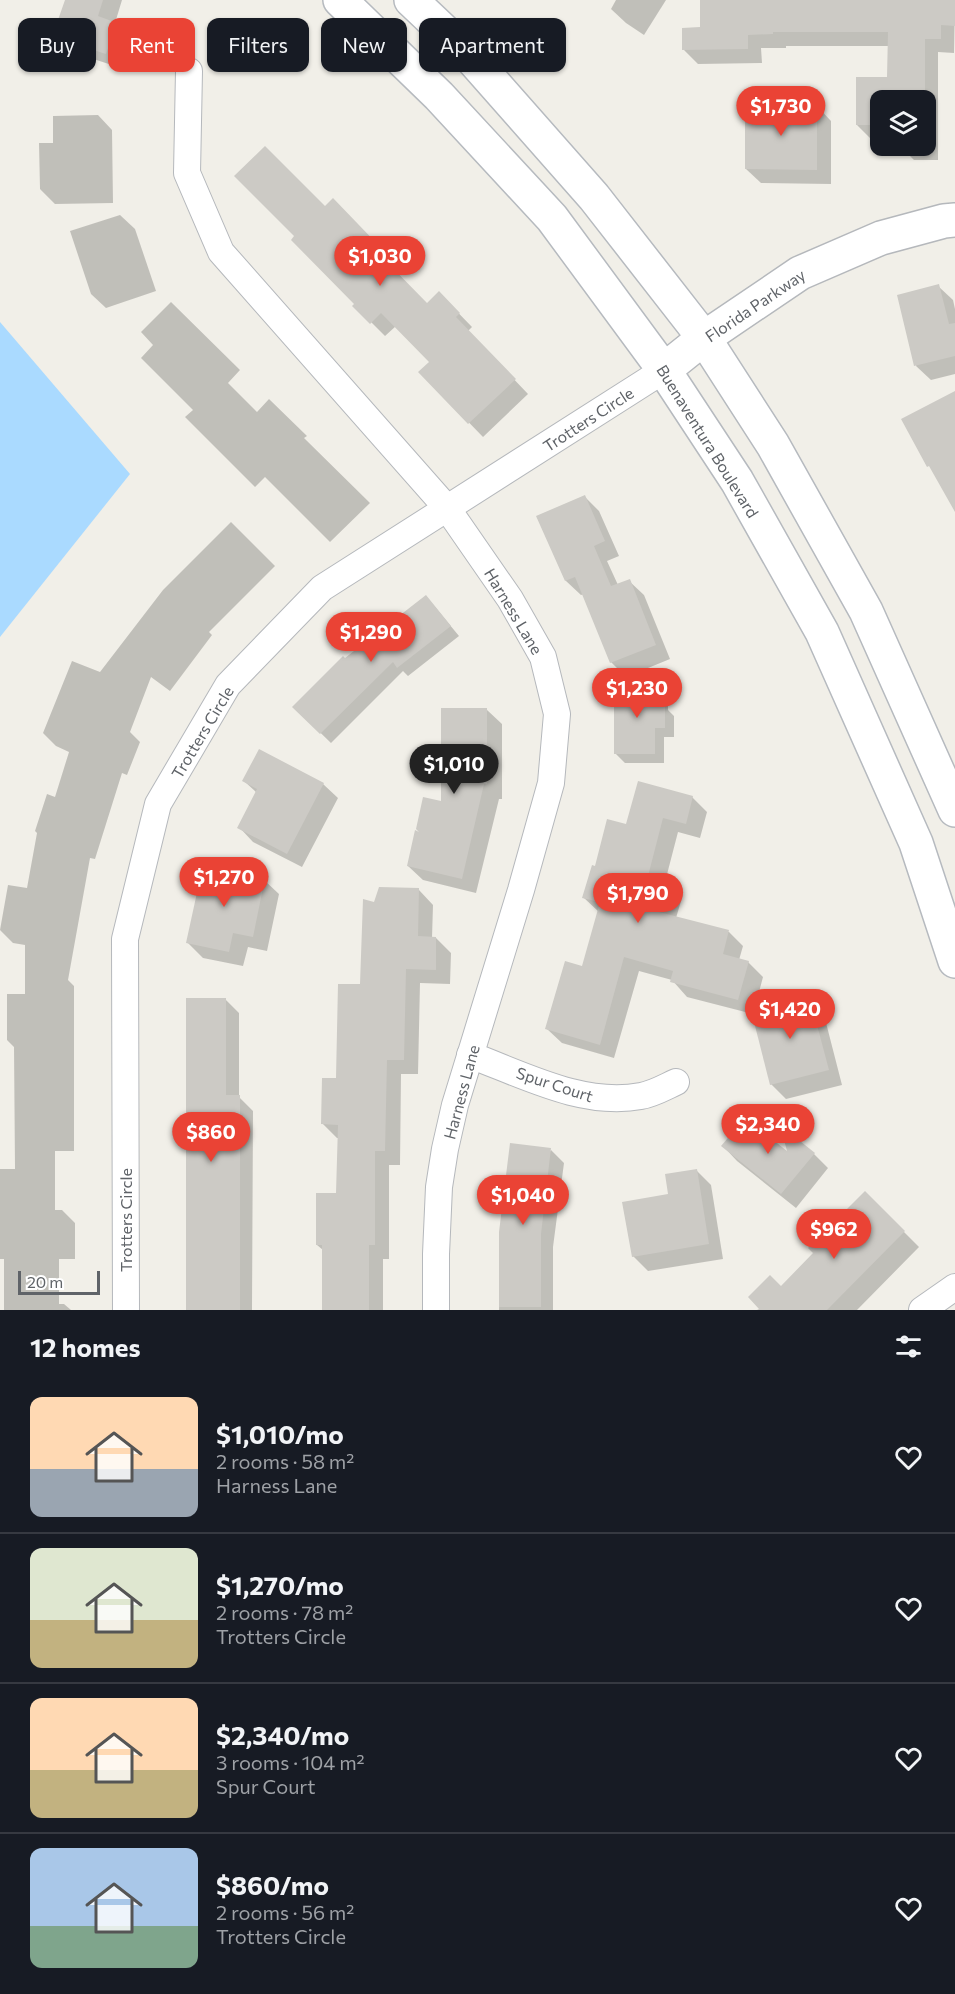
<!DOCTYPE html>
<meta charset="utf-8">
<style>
:root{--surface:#171b24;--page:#242831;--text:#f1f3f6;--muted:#9ea1a6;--line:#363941;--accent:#ea4335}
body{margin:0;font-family:Commissioner,sans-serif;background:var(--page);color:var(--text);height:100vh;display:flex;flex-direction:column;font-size:22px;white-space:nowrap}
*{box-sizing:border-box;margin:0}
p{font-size:20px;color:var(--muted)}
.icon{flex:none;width:33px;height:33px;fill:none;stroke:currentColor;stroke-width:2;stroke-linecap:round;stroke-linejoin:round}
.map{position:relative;height:1310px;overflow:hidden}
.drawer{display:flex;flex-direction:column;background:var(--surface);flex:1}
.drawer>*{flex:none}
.guide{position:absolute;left:18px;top:18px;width:600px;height:54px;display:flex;gap:12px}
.buttons{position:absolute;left:870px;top:90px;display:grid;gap:12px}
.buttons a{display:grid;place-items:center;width:66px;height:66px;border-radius:12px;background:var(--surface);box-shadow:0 2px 4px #0004;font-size:30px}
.scale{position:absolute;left:18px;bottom:15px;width:82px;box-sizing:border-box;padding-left:6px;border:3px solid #5f6368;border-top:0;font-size:16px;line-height:21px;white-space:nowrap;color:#5f6368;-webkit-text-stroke:4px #fff;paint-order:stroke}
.price{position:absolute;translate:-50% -51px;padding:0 14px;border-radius:21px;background:var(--accent);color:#fff;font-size:20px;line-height:39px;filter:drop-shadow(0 2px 3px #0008)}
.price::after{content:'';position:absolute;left:50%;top:36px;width:18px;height:14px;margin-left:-9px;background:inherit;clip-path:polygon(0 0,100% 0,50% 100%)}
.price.active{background:#222;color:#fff}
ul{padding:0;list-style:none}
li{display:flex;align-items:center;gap:18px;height:150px;padding:0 30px}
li+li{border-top:2px solid var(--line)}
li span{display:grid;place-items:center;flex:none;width:168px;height:120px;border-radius:12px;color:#555}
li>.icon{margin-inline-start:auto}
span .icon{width:72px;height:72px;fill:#fffc;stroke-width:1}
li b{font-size:26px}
h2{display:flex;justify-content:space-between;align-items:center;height:72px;padding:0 30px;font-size:26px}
.tag{padding:0 21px;border-radius:12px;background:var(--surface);box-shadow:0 2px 4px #0004;font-size:21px;line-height:54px}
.tag.active{background:var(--accent);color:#fff}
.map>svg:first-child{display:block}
</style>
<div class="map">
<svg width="955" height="1310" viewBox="0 0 955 1310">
<rect width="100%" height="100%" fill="#f1efe8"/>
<path fill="#aadaff" d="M0,322l130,152 -130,163z"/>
<g fill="#0003">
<path d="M66,0h56l-7,23 16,16 -10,29 -52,-17 -15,-14z"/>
<path d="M616,0h50l-22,35 -18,-12 -15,-14z"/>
<path d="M702,0h253l-1,53 -16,-1v108h-24l-14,-14h26v-46h-46v39h-9l-14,-14 31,-46 1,-33h-103v2h-25l1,15 -64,1 -14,-14 18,-21z"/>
<path d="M817,106l14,15v63l-70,-1 -15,-14z"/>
<path d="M98,115l14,15 1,73 -58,1 -15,-15 -1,-46h14v-27z"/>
<path d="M333,200l63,64 -4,4 35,37 12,-12 33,34 -4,4 60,63 -45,43 -63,-65 11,-10 -35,-36 -11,10 -30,-30 -30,-98z"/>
<path d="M120,215l15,14 21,62 -50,17 -15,-14 -21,-63z"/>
<path d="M938,286l15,14 2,9v65l-24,6 -15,-14z"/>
<path d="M171,302l69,68 -12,13 29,29 12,-13 38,37 -3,2 66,65 -40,39 -65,-65 -10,10 -70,-70 8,-7 -52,-52 12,-13 -12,-13z"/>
<path d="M585,497l14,14 20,45 -12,5 11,24 11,-4 15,14 26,64 -44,18 -15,-15 -27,-68 -3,1 -15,-14 -28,-64z"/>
<path d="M231,522l44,44 -66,66 3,3 -42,56 -19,-14 -21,55 10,10 -13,33 -5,-2 -27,86 -5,-1 -22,122 6,6v165h-19v59h7l13,13v36h-16v45h5l7,6h-67v-51h-4v-90h15l-1,-122 -7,-7v-46h18v-49l-12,-2 -13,-13 8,-45 19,3 10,-55 -2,-2 12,-37 8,3 14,-45 -13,-6 -13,-13 29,-72 28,11 63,-82z"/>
<path d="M435,607l24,29 -51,40 -5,-5 -72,72 -37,-36 51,-47z"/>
<path d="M658,687l10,10v13l6,6v21h-10v26h-39l-10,-10z"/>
<path d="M487,710l15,14v75h-3l-23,94 -53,-13 -15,-14 34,-63z"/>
<path d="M244,781l79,3 15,14 -36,69 -49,-25 -14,-15 18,-34z"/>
<path d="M692,797l15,15 -7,26 -22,-6 -14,54 17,15 -5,17 53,14 14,14 -4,14 9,2 15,15 -9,34 55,-14 14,14 19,74 -56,14 -15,-15 -18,-70 -66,-17 -15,-17 -33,-9 -25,87 -52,-15 -15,-14 37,-62 15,-55 -15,-14 12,-31 32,-41z"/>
<path d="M264,880l15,14 -12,57 -19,-4 -5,19 -40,-8 -15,-15z"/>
<path d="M419,890l14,15 -1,33h4l15,15 -1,31 -30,-1 -2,91h-17l-1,91h-11v94h-6v51h-60v-60l-6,-5 20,-51 2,-56h-2l-15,-15 16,-43 23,-94 14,-83z"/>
<path d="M225,999l14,14v84l14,14 -1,199h-65z"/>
<path d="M723,1146l67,9 24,-1 14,14 -32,40 -59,-47z"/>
<path d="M551,1150l13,13 -11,84v63h-54l2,-78z"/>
<path d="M696,1170l15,15 12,74 -75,12 -15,-15 37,-61z"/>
<path d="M865,1193l54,54 -62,63h-95l53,-57z"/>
</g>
<g fill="#cccac5">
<path d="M65,0h38l-5,16 19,7 -11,31 -54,-17z"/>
<path d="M700,0h255v26l-14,-1v14h-16v61h-45v25h-24v-48h31l1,-45h-115v2l-25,1v14l-66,1v-22l18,-1z"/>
<path d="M745,105h72v65l-72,-1z"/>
<path d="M265,146l60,60 8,-8 50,52 -4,4 48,49 12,-12 21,22 -4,4 60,62 -48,45 -50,-52 11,-10 -48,-49 -11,11 -18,-18 2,-2 -63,-64 3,-4 -60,-60z"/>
<path d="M939,284l10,40 6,-1v33l-41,10 -17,-71z"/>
<path d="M955,391v121l-26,-46 -2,1 -26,-48z"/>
<path d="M585,495l20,46 -11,5 17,40 19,-7 26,66 -46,18 -35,-86 -10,4 -29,-65z"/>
<path d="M426,595l25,31 -54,42 -4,-6 -73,72 -28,-27 51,-51 2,2z"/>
<path d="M614,686h45v19h6v23h-10v26h-41z"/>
<path d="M441,708h46v76h-3l-22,95 -55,-13 8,-36 4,2 -3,-3 7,-32 18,4z"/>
<path d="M259,749l65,34 -37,71 -50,-26 20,-39 -15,-8z"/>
<path d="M638,781l55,15 -7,28 -23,-6 -16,62 20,5 -8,27 70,18 -6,24 26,7 -11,39 -68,-18 3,-11 -49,-14 -24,88 -55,-16 20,-68 17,5 18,-64 -18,-4 10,-33 3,1 12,-47 19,5z"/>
<path d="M203,865l62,13 -12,59 -20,-4 -4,19 -43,-9z"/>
<path d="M379,887l40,1 -1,48 18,1v33l-30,-1 -2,91h-17l-2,91h-10v94h-6v65h-47v-65h-6v-52h20l2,-68 -17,-1 1,-46h14l2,-94h22l3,-85 11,3z"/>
<path d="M809,995l20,75 -59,15 -19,-75z"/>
<path d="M186,998h40v97h14v215h-54z"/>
<path d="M745,1118l42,33 -7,-26 35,28 -34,41 -60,-48z"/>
<path d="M510,1143l41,5 -10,86v73h-42v-75z"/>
<path d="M697,1169l12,75 -77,13 -10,-55 46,-8 -3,-20z"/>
<path d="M865,1191l40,40 -78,79h-70l2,-1 -11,-12 22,-22 11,11 32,-33 -5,-5z"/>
</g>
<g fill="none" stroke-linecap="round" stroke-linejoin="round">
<defs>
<g id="minor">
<path d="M189,71l-2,102 34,79 226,256 63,91 33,58 14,57 -6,69 -30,107 -66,215 -10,44 -6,38 -3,67v56"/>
<path d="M470,1055c54,20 113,52 171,41 12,-2 24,-9 35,-14"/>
<path d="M126,1310l-1,-371 33,-135 70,-119 94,-97 342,-218"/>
<path d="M922,1310l33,-23"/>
</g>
<path id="tertiary" d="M664,370l40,-32 96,-65 81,-35 63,-17 11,-1"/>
<g id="secondary">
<path d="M340,0l99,96 113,122 112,152 73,111 85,151 94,211 39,118"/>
<path d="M411,0l56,53 127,144 110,141 69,107 93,166 89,199"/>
</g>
</defs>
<use href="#minor" stroke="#b5b8bc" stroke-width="28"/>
<use href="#tertiary" stroke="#b5b8bc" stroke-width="36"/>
<use href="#secondary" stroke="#b6babf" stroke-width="36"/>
<use href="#minor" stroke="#fff" stroke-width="26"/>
<use href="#tertiary" stroke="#fff" stroke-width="33"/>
<use href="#secondary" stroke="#fff" stroke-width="33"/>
</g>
<g text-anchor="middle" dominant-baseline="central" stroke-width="4.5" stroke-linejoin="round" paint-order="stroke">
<g font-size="16" fill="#5f6368" stroke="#fff">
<text transform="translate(755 305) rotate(-34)">Florida Parkway</text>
<text transform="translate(588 419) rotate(-33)">Trotters Circle</text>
<text transform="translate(708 441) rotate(58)">Buenaventura Boulevard</text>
<text transform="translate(514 611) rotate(59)">Harness Lane</text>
<text transform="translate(202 732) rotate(-59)">Trotters Circle</text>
<text transform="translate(555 1084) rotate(18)">Spur Court</text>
<text transform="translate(461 1092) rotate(-75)">Harness Lane</text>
<text transform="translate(125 1220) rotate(-90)">Trotters Circle</text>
</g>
</g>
</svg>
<div class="buttons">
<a><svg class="icon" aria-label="layers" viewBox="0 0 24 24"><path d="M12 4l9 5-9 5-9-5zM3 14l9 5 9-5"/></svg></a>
</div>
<div class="scale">20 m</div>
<b class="price" style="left:781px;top:137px">$1,730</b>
<b class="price" style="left:380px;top:287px">$1,030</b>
<b class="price" style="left:371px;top:663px">$1,290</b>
<b class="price" style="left:637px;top:719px">$1,230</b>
<b class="price active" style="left:454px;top:795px">$1,010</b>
<b class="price" style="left:224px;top:908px">$1,270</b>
<b class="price" style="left:638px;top:924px">$1,790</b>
<b class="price" style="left:790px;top:1040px">$1,420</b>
<b class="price" style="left:768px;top:1155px">$2,340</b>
<b class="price" style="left:211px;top:1163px">$860</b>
<b class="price" style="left:523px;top:1226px">$1,040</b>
<b class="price" style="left:834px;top:1260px">$962</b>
<div class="guide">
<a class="tag">Buy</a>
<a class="tag active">Rent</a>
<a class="tag">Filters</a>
<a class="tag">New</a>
<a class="tag">Apartment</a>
</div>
</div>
<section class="drawer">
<h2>12 homes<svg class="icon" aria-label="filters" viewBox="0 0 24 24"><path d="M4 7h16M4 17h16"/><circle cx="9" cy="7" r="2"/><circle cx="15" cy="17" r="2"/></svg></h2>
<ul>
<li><span style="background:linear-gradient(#ffd9b3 60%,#9aa5b1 0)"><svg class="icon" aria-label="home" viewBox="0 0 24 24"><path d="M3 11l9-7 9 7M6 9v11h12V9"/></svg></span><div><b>$1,010/mo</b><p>2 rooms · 58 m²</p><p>Harness Lane</p></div><svg class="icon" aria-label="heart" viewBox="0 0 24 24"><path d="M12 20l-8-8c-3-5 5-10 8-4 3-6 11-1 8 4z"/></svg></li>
<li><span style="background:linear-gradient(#dfe7d0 60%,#c2b280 0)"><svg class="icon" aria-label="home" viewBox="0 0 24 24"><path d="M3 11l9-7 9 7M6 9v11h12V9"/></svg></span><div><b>$1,270/mo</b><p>2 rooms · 78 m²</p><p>Trotters Circle</p></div><svg class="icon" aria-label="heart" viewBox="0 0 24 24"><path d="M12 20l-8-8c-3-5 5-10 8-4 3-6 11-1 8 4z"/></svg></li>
<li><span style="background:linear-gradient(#ffd9b3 60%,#c2b280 0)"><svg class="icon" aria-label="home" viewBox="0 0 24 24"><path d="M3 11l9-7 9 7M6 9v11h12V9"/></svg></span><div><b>$2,340/mo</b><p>3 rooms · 104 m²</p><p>Spur Court</p></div><svg class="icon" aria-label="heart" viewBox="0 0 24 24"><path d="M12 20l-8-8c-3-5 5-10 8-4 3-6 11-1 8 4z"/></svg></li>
<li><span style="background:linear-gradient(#a9c7e8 65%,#7fa58c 0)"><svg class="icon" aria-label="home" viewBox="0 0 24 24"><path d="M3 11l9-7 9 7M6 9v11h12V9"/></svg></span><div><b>$860/mo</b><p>2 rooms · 56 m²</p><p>Trotters Circle</p></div><svg class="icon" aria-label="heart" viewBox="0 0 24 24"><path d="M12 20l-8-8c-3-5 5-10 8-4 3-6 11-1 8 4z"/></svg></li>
</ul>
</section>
